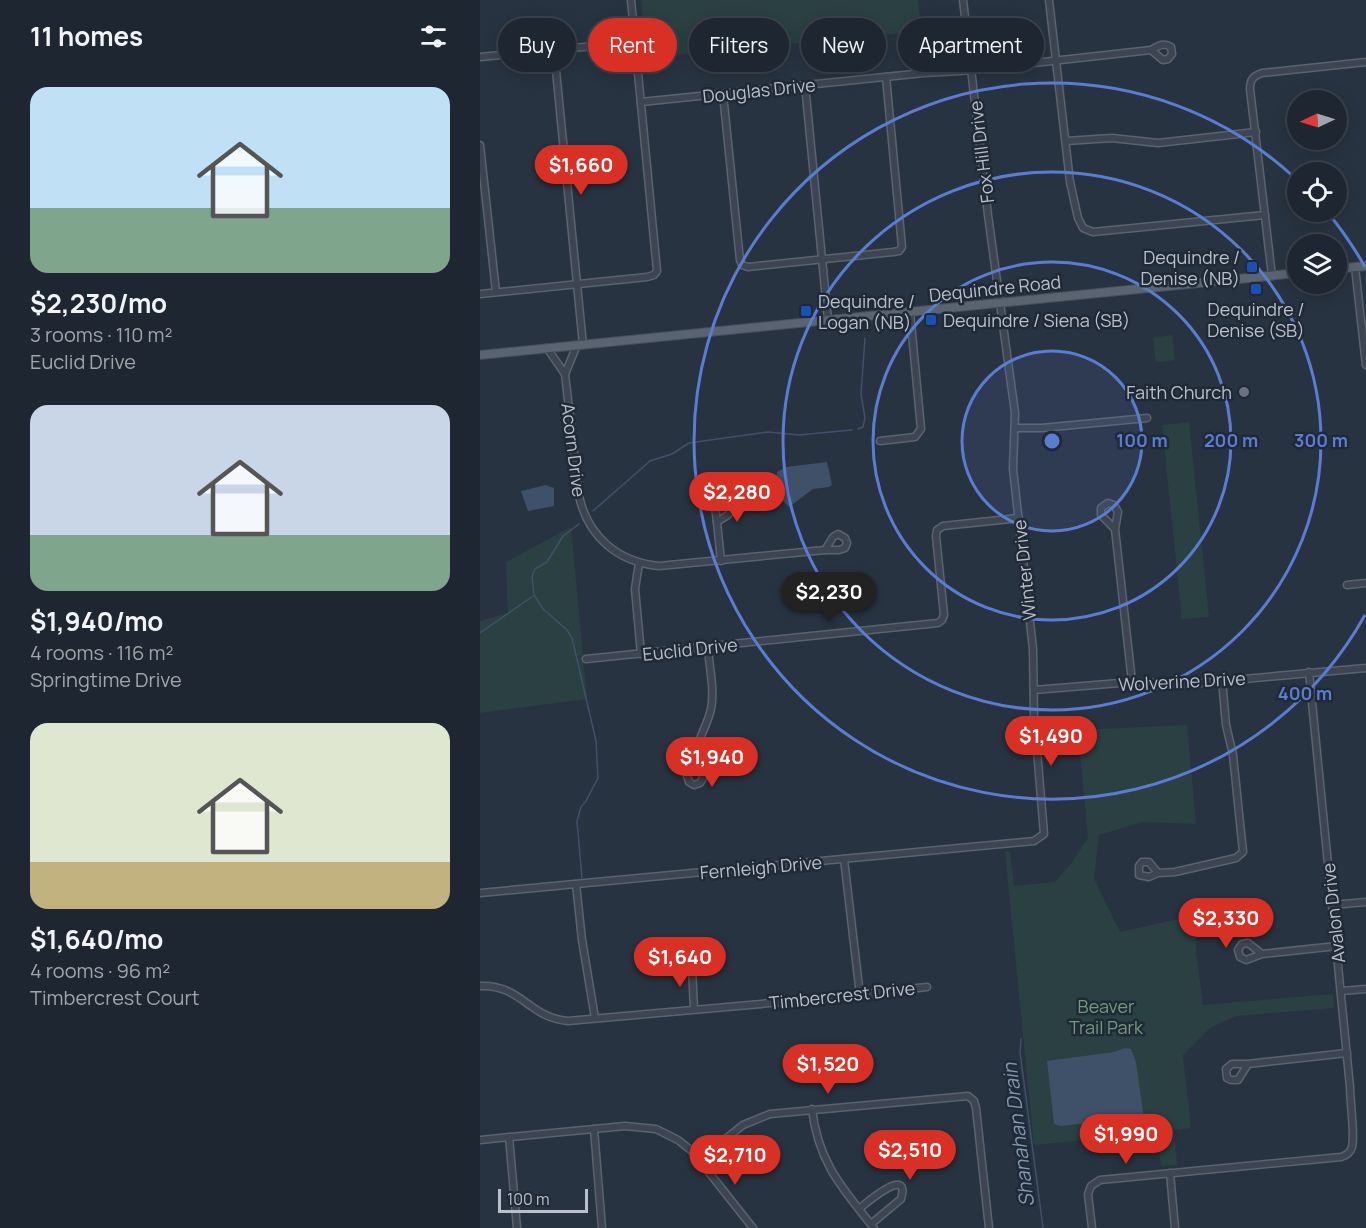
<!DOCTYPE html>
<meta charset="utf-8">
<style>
:root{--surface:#1e2631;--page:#2b323d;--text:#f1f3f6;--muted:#a1a5ab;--line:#3c434d;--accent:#d93025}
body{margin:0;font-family:Manrope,sans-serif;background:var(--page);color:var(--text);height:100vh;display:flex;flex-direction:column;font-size:22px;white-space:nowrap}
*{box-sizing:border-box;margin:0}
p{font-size:20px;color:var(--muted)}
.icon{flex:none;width:33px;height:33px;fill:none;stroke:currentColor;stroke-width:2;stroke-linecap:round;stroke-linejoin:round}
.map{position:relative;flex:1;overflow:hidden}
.sheet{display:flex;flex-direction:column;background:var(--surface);width:480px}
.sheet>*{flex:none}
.top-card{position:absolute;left:18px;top:18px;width:570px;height:54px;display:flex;gap:12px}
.needle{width:39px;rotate:266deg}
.buttons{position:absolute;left:807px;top:90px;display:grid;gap:12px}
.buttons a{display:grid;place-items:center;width:60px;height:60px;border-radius:50%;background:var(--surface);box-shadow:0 3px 15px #0003,0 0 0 2px var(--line);font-size:30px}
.scale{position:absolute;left:18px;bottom:15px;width:90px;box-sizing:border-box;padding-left:6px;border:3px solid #b9c0cb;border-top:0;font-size:16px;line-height:21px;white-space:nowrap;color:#b9c0cb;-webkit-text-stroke:4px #202a36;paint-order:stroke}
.price{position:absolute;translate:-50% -51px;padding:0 14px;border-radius:21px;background:var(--accent);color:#fff;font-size:20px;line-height:39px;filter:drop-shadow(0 2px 3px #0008)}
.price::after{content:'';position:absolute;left:50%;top:36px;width:18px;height:14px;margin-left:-9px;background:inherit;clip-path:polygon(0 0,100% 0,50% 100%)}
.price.selected{background:#222;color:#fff}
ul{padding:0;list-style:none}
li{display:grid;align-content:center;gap:12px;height:318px;padding:0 30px}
li span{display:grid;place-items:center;height:186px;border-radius:18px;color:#555}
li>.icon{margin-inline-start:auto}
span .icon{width:108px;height:108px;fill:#fffc;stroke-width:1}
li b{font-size:26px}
h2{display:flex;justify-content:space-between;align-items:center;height:72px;padding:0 30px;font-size:26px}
.chip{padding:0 21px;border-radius:27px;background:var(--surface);box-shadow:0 3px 15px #0003,0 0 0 2px var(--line);font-size:21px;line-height:54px}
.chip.selected{background:var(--accent);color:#fff}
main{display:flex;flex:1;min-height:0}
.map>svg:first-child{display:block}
</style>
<main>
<section class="sheet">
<h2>11 homes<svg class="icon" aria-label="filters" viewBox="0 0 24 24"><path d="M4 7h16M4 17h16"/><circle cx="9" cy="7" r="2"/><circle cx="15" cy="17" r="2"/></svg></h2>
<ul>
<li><span style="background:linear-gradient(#bfe0f5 65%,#7fa58c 0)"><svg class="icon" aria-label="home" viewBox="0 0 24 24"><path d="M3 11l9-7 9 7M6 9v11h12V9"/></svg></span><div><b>$2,230/mo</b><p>3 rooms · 110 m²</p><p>Euclid Drive</p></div></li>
<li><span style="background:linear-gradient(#c9d6e8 70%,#7fa58c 0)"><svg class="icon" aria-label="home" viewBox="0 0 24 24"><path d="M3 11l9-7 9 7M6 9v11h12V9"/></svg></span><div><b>$1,940/mo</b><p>4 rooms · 116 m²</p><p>Springtime Drive</p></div></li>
<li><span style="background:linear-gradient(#dfe7d0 75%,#c2b280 0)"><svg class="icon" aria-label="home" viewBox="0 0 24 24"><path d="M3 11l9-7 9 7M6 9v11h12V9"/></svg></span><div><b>$1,640/mo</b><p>4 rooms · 96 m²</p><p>Timbercrest Court</p></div></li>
</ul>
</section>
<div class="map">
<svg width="886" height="1228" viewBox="0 0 886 1228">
<rect width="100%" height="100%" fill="#283341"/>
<g fill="#2a4042">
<path d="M161,0h277l8,63 -10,1 -3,-32 -267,26z"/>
<path d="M692,335l3,25 -19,2 -3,-24z"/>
<path d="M709,422l20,195 -27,2 -20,-194z"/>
<path d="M91,527l16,172 -107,14v-92l28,-8 -2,-51z"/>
<path d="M707,725l9,99 -53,-2 -44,13 -5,44 26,53 77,-17 -1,37 7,53 130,-11 1,14 -98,8 -26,12 -27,27 8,73 -17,2 3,35 -16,1 -4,-33 -123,12 -29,-293h5l4,34 41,-4 15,-17 18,-27 -10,-108z"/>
</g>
<g fill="#3f5169">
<path d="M347,462l5,23 -3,2 -16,2 -24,18 -10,-10 -2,-25 9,-5z"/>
<path d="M66,485l8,3v18l-26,5 -7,-20z"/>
<path d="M645,1048l6,1 5,13 8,57 -4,3 -17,-3 -62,7 -7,-2 -7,-63 67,-9z"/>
</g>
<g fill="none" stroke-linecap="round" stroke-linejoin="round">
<g stroke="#3f5169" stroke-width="1.5">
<path d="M378,429l5,-2 2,-9 -4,-24 4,-56"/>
<path d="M113,511l57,-50 22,-7 17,-11 79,-11 31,3 53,-5"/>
<path d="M99,524l-16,12 -16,26 -12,7 -3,7 2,19 9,14 24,21 5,8 24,103 2,37 -12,23 -5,6 -4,14 5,57"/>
<path d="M0,633l53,-37"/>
<path d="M541,1039l-1,13 23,176"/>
</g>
<defs>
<g id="minor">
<path d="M569,0l21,182 8,36 5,10 10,4 172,-17"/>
<path d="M74,50l29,295"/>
<path d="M0,57l156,-15"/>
<path d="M325,85l23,235"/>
<path d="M243,94l17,166 2,5 6,2 145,-15 6,-1 3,-4 -16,-170"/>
<path d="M161,102l283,-29 37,-2 190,-21 12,10 5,-1 4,-5 -1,-7c-7,-5 -13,-1 -20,3"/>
<path d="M586,141l46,-3 46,5 98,-11"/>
<path d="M0,145l16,147"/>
<path d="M875,267l11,98"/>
<path d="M792,276l-22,-187c0,-9 3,-13 12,-16l104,-11"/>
<path d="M0,294l167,-17 7,-2 3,-4 -26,-271"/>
<path d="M97,345l-12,29 14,122c9,41 39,66 80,70l166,-16"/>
<path d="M67,348l18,26"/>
<path d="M535,428h27l105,-10"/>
<path d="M400,441l35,-4 6,-8 -11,-117"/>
<path d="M241,500l7,2 3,8 -3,5 -11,7 -2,-15z"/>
<path d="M237,522l4,39"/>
<path d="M635,529l-14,-14v-7l7,-5 6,2 4,7 -3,17 17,153"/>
<path d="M358,534l7,4 2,5 -2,5 -6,2h-14l8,-13z"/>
<path d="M159,563l-4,26 6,65"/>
<path d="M867,585l19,-2"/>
<path d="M106,659l352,-36 4,-3 2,-5 -8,-79 1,-6 6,-4 76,-8"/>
<path d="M554,690l98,-8 56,2 178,-16"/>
<path d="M215,764c-1,-21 12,-36 16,-55 4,-20 -2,-42 -3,-62"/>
<path d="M215,764l7,8 1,6 -3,5 -6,2 -5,-3 -2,-6z"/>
<path d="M364,859l16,136"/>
<path d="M678,873l-9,-11h-7l-3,4v9l10,2 9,-4 17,-1 61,-14 7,-6 -10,-97 -7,-30 -4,-45"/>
<path d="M96,884l6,56 13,78"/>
<path d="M0,893l554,-52 10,-7 -10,-119 -1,-66 -20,-180 2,-56 -27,-198 -25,-215"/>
<path d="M852,905l34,-3"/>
<path d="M217,945l6,3 2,6 -2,5 -11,9 -3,-12 2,-9z"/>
<path d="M782,954l-14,-11 -6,1 -4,6 2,7 6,3 16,-6 75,-8"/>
<path d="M212,968l2,41"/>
<path d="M0,986c41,-2 49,32 88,35l260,-23 99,-11"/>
<path d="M861,991l25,-2"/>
<path d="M768,1064l-10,16h-7l-4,-2 -1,-9 6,-5h16l99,-11"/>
<path d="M332,1109c6,53 30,79 62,119"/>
<path d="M114,1129l8,99"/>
<path d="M29,1137l8,91"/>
<path d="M0,1140l145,-14 31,3 22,11 14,11 61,77"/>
<path d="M219,1160l44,-35 27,-11 198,-18 6,5 2,7 13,120"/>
<path d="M690,1173l5,55"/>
<path d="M379,1209c6,-5 52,-45 42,-10l-30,25"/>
<path d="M612,1228l-4,-34 3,-8 9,-6 241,-23c6,-2 9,-4 11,-10 3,-12 -2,-46 -2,-60l-41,-415"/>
</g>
<g id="major">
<path d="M856,269l30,-3"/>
<path d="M0,355l818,-82"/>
</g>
</defs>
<use href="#minor" stroke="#5a636e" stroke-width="9"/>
<use href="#major" stroke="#464e5a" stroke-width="10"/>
<use href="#minor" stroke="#3c4551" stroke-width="6"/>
<use href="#major" stroke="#5a6471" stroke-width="8"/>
</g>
<circle cx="572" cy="441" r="90" fill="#5b7cd3" fill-opacity=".12"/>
<g fill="none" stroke="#5b7cd3" stroke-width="3">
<circle cx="572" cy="441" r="90"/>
<circle cx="572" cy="441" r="179"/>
<circle cx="572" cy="441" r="269"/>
<path d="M885 615A358 358 0 1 1 816 179M848 213A358 358 0 0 1 885 267"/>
</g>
<g fill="#1a4fb4" stroke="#202a36" stroke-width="2">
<rect x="766" y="261" width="12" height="12" rx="3"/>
<rect x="770" y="283" width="12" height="12" rx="3"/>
<rect x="320" y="305" width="12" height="12" rx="3"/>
<rect x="445" y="314" width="12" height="12" rx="3"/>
</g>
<circle fill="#6b7280" stroke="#202a36" stroke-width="2" cx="764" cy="392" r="6"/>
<g text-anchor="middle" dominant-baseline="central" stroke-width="5" stroke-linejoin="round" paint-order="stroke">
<g font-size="18" fill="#b9c0cb" stroke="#202a36">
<text transform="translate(279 90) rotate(-6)">Douglas Drive</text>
<text transform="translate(501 152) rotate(-97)">Fox Hill Drive</text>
<text transform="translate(515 288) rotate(-6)">Dequindre Road</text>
<text transform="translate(94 450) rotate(83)">Acorn Drive</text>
<text transform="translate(544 570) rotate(-96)">Winter Drive</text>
<text transform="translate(210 649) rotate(-6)">Euclid Drive</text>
<text transform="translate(702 681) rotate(-3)">Wolverine Drive</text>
<text transform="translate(281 867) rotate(-5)">Fernleigh Drive</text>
<text transform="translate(853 913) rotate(-96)">Avalon Drive</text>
<text transform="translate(362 995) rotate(-6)">Timbercrest Drive</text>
</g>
<g font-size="18" fill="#b9c0cb" stroke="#202a36" text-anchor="end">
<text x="760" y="257">Dequindre /<tspan x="760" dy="21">Denise (NB)</tspan></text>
<text x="338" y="301" text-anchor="start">Dequindre /<tspan x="338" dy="21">Logan (NB)</tspan></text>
<text x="776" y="309" text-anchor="middle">Dequindre /<tspan x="776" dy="21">Denise (SB)</tspan></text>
<text x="463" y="320" text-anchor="start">Dequindre / Siena (SB)</text>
<text x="752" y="392">Faith Church</text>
</g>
<g font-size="18" fill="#719b7a" stroke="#202a36">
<text x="626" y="1006">Beaver<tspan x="626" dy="21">Trail Park</tspan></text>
</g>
<g font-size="20" font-style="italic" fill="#8297b1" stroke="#202a36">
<text transform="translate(538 1135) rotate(-97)">Shanahan Drain</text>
</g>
</g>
<circle cx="572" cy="441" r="9" fill="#5b7cd3" stroke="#202a36" stroke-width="3"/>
<g font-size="18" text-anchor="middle" font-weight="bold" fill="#5b7cd3" stroke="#202a36" stroke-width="5" stroke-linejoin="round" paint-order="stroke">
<text x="662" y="447">100 m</text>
<text x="751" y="447">200 m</text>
<text x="841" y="447">300 m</text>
<text x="825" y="700">400 m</text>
</g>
</svg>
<div class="buttons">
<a><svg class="needle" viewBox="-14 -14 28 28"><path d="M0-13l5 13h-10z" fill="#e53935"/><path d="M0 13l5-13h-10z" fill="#a1a5ab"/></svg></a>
<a><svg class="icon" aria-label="locate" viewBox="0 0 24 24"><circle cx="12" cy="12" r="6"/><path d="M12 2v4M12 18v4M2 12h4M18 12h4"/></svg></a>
<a><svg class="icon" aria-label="layers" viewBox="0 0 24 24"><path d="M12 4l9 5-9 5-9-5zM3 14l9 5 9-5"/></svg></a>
</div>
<div class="scale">100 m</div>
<b class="price" style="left:101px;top:196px">$1,660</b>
<b class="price" style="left:257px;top:523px">$2,280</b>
<b class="price selected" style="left:349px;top:623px">$2,230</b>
<b class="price" style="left:571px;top:767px">$1,490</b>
<b class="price" style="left:232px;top:788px">$1,940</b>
<b class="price" style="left:746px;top:949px">$2,330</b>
<b class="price" style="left:200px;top:988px">$1,640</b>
<b class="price" style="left:348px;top:1095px">$1,520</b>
<b class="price" style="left:646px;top:1165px">$1,990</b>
<b class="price" style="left:430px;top:1181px">$2,510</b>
<b class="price" style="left:255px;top:1186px">$2,710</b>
<div class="top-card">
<a class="chip">Buy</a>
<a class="chip selected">Rent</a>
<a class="chip">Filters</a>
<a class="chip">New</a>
<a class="chip">Apartment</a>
</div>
</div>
</main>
